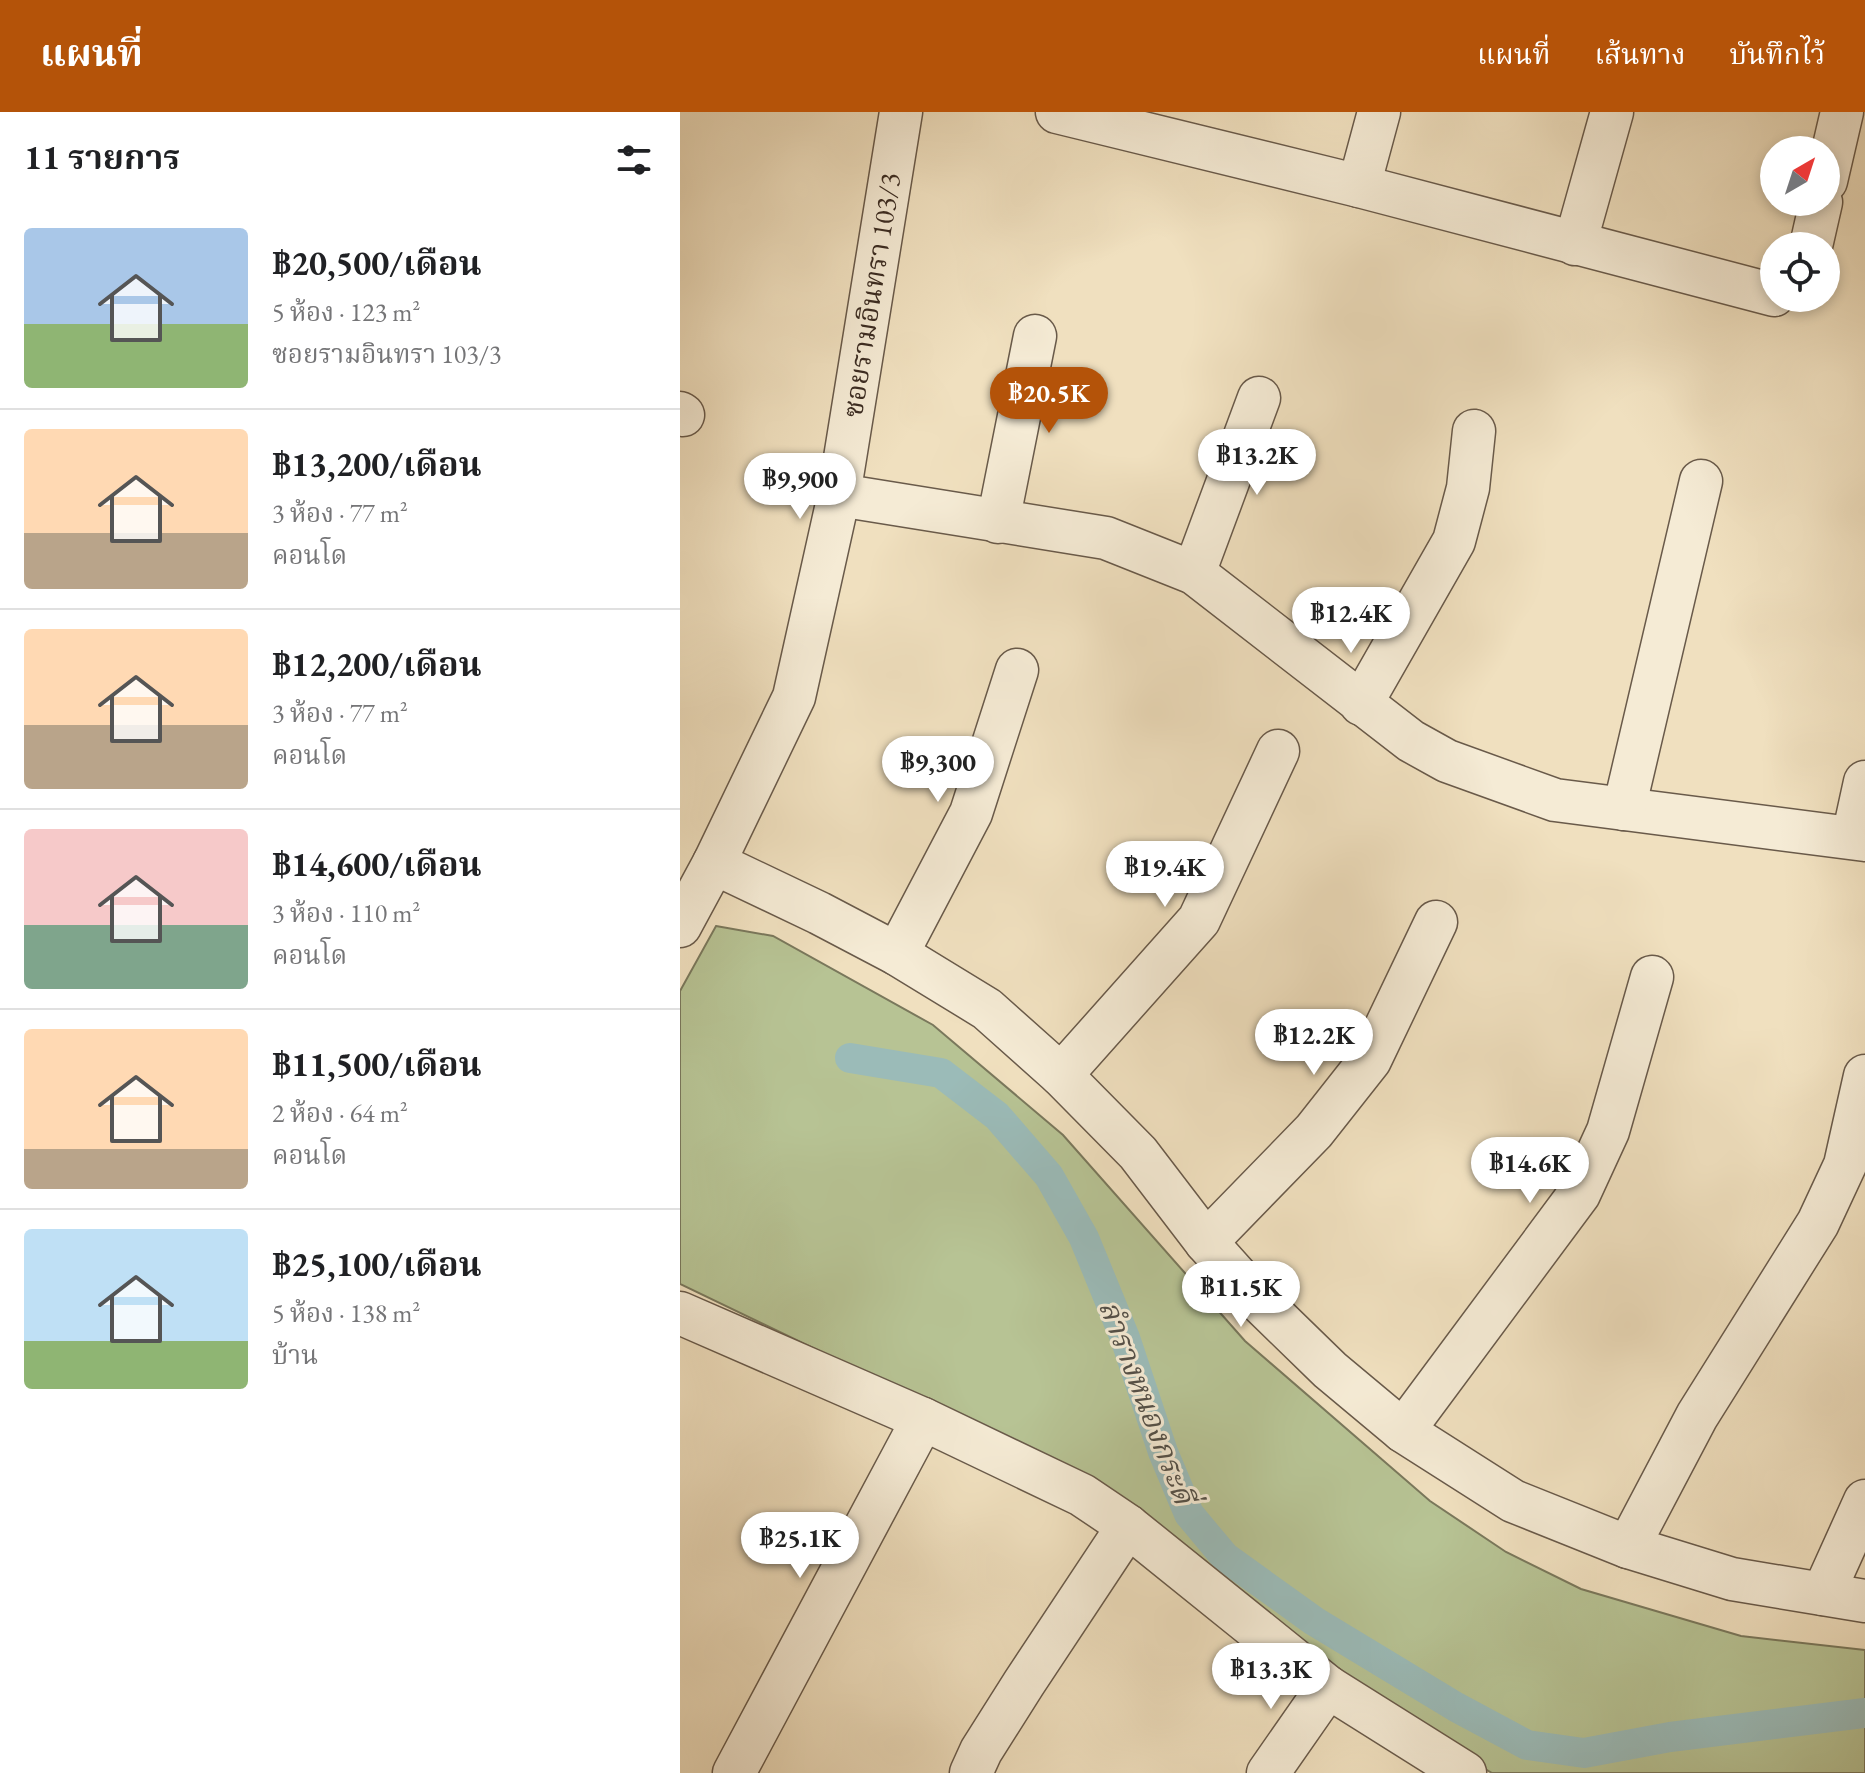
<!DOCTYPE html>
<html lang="th">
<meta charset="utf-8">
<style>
:root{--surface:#fff;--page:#f6f6f6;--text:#202124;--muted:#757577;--line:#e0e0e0;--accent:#b45309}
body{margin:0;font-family:"EB Garamond","Noto Serif Thai",serif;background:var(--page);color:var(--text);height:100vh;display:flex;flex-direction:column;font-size:30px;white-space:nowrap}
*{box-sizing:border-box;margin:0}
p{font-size:26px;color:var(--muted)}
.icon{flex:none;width:44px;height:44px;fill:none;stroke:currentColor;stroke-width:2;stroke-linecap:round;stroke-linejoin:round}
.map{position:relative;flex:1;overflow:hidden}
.side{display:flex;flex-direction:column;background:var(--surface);width:680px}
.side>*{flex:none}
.needle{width:52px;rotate:39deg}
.controls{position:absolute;left:1080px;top:24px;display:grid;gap:16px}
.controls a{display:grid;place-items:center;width:80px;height:80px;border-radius:50%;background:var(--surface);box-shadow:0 4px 12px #0003;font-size:40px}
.price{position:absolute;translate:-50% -68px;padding:0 18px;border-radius:28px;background:#fff;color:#222;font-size:26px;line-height:52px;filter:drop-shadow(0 2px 4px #0008)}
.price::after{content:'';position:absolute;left:50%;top:48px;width:24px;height:18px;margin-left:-12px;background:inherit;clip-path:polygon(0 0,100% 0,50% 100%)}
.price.on{background:var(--accent);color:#fff}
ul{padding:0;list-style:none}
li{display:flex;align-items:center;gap:24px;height:200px;padding:0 24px}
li+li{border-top:2px solid var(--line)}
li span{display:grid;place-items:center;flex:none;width:224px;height:160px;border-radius:8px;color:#555}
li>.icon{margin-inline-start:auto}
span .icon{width:96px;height:96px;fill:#fffc;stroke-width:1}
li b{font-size:34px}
h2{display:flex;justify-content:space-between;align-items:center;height:96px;padding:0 24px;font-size:34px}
header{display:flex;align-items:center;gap:48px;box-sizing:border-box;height:112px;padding:0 40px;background:var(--accent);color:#fff}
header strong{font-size:38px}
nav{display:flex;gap:44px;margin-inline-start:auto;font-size:28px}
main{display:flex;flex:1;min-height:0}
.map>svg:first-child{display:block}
</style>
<header>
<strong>แผนที่</strong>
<nav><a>แผนที่</a><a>เส้นทาง</a><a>บันทึกไว้</a></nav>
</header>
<main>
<section class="side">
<h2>11 รายการ<svg class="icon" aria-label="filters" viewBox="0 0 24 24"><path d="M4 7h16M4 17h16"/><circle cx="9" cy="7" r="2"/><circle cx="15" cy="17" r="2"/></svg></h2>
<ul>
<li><span style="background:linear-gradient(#a9c7e8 60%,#8fb573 0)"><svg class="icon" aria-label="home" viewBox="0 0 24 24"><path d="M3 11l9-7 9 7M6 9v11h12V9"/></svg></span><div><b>฿20,500/เดือน</b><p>5 ห้อง · 123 m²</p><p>ซอยรามอินทรา 103/3</p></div></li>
<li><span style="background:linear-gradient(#ffd9b3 65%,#b9a48a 0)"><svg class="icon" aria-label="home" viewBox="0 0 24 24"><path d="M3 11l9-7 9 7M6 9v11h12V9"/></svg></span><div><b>฿13,200/เดือน</b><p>3 ห้อง · 77 m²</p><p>คอนโด</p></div></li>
<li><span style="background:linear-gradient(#ffd9b3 60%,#b9a48a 0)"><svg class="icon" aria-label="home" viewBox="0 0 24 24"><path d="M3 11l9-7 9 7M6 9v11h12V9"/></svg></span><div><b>฿12,200/เดือน</b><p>3 ห้อง · 77 m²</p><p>คอนโด</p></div></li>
<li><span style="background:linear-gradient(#f6c9c9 60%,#7fa58c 0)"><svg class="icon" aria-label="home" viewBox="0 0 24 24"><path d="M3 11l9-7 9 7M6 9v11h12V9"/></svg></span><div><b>฿14,600/เดือน</b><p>3 ห้อง · 110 m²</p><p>คอนโด</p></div></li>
<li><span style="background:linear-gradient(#ffd9b3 75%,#b9a48a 0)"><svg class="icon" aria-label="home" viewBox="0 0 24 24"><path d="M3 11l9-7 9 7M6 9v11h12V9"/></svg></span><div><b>฿11,500/เดือน</b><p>2 ห้อง · 64 m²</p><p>คอนโด</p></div></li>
<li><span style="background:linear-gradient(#bfe0f5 70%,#8fb573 0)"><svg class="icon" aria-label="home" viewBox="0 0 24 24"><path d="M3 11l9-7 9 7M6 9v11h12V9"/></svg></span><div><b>฿25,100/เดือน</b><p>5 ห้อง · 138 m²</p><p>บ้าน</p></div></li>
</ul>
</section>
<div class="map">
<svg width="1185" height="1661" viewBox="0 0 1185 1661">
<rect width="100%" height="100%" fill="#f0e0bf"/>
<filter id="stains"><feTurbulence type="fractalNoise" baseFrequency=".0025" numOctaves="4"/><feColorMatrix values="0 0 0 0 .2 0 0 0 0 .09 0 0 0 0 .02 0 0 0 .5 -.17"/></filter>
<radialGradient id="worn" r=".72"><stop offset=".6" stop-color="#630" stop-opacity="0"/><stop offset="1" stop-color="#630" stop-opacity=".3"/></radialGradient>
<path fill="#b7c394" stroke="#7a785c" stroke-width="2" d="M36,814l57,10 160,89 130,110 182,206 185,160 76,51 75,37 160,47 124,14v123h-373l-128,-76 -391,-272 -293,-141v-293z"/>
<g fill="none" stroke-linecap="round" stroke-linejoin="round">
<path stroke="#9bbbb8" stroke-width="30" d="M170,946l91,15 56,43 52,60 35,62 41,100 38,114 26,62 36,43 89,64 142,86 71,38 57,8 86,-16 195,-24"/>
<defs>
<g id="minor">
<path d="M377,0l302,74 415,109"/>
<path d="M1146,69l16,-69"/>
<path d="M679,74l20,-74"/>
<path d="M895,132l37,-132"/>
<path d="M1131,134l10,-44"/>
<path d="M0,301l3,2"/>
<path d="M159,383l267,43 88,35 217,168 36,20 108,39 310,40"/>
<path d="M318,410l37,-186"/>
<path d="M514,461l65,-175"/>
<path d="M681,592l93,-163 14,-53 6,-57"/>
<path d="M944,697l77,-328"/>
<path d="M1173,725l12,-55"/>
<path d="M34,751l105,50 78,41 90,55 74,66 77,78 68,89 51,57 73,71 73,61 110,70 115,46 104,32 133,22"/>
<path d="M0,814l34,-63 80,-166 45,-202 62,-383"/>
<path d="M217,842l74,-141 46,-143"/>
<path d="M381,963l138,-155 79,-169"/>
<path d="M526,1130l108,-111 56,-71 66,-138"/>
<path d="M0,1201l243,106 159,76 46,31 200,161 137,86"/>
<path d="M723,1319l176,-237 29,-63 44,-154"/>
<path d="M948,1435l69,-131 121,-193 27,-58 20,-89"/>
<path d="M1143,1482l42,-93"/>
<path d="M54,1661l189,-354"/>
<path d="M291,1661l10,-22 43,-68 104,-157"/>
<path d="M588,1661l60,-86"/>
</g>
</defs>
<use href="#minor" stroke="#695a4a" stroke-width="45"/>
<use href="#minor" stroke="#f5ebd5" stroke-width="42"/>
</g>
<g text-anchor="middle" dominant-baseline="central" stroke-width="6" stroke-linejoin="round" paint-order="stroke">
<g font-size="28" fill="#3c2d23" stroke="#f5ebd5">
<text transform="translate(191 183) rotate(-81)">ซอยรามอินทรา 103/3</text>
</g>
<g font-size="30" font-style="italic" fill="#545048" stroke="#f5ebd5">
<text transform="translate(467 1290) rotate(69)">ลำรางหนองกระดี่</text>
</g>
</g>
<rect width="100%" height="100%" filter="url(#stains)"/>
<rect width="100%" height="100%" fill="url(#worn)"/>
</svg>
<div class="controls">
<a><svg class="needle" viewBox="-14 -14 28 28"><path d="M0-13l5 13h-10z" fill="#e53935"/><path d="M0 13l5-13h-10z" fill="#757577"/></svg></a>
<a><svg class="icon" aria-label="locate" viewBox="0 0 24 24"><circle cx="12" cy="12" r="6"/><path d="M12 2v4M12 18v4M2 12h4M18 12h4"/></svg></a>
</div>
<b class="price on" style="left:369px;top:323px">฿20.5K</b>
<b class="price" style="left:577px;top:385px">฿13.2K</b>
<b class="price" style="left:120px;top:409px">฿9,900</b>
<b class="price" style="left:671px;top:543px">฿12.4K</b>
<b class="price" style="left:258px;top:692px">฿9,300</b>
<b class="price" style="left:485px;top:797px">฿19.4K</b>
<b class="price" style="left:634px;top:965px">฿12.2K</b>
<b class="price" style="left:850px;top:1093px">฿14.6K</b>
<b class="price" style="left:561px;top:1217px">฿11.5K</b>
<b class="price" style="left:120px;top:1468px">฿25.1K</b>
<b class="price" style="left:591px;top:1599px">฿13.3K</b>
</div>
</main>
